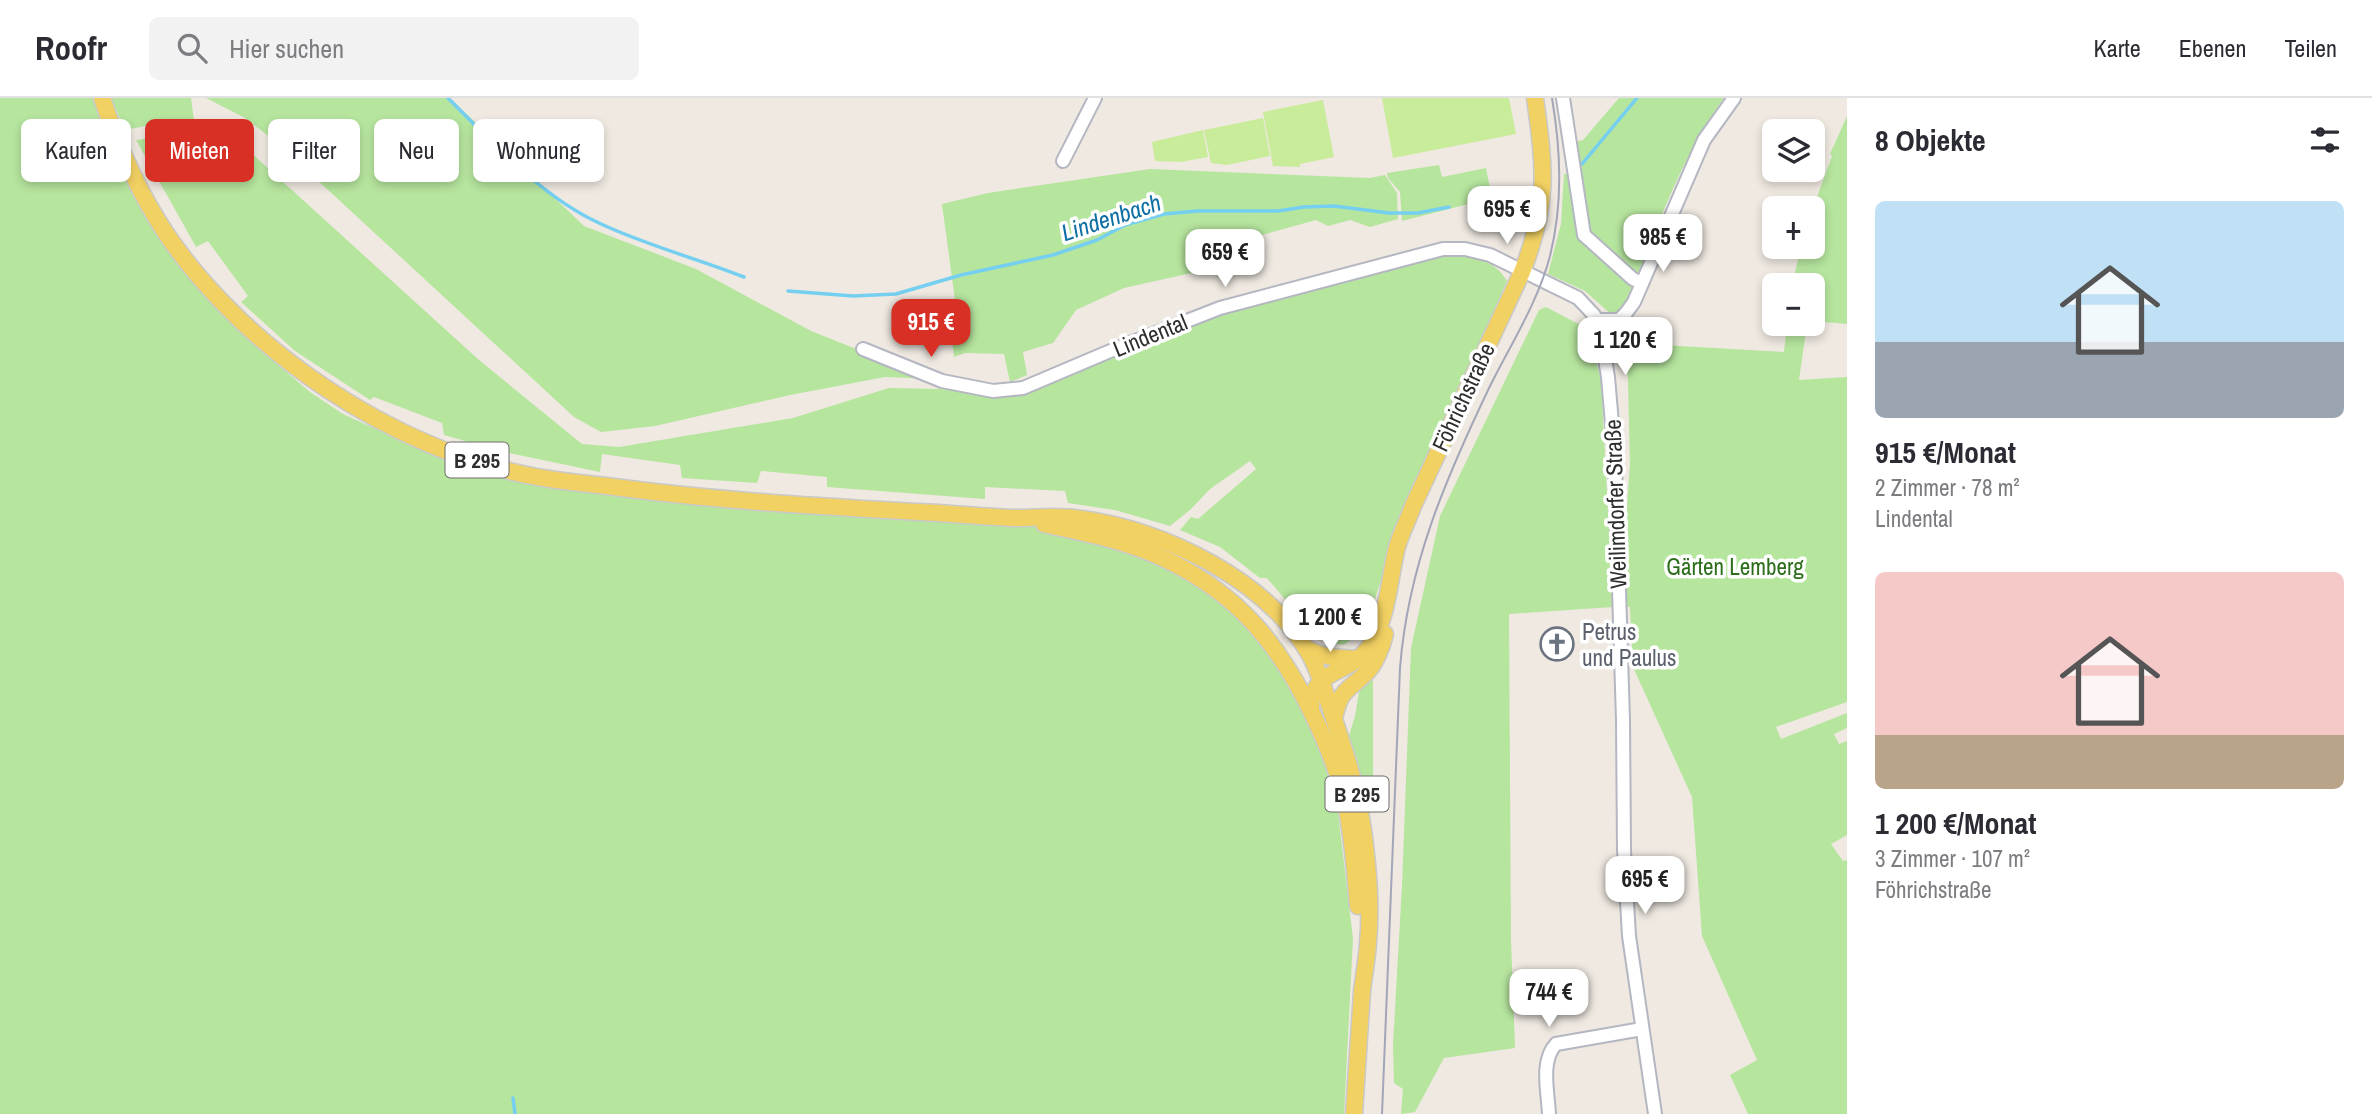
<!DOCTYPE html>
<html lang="de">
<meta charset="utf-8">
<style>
:root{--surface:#fff;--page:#f2f2f3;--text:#2b2b33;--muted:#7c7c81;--line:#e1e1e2;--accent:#d93025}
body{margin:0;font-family:"Archivo Narrow",sans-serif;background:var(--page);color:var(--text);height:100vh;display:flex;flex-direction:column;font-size:26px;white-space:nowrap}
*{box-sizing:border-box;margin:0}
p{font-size:23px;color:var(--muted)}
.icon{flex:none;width:38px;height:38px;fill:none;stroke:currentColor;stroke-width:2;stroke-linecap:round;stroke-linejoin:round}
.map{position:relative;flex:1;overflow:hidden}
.side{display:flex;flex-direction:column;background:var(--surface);width:525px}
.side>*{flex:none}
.guide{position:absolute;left:21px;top:21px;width:665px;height:63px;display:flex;gap:14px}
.buttons{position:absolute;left:1762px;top:21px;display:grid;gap:14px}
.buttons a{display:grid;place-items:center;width:63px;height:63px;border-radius:10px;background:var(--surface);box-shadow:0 4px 10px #0003;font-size:35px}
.price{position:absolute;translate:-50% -60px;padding:0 16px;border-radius:14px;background:#fff;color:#222;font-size:23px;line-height:46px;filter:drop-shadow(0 2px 4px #0008)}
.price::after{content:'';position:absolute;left:50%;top:42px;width:21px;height:16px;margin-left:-10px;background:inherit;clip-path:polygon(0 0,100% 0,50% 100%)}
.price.active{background:var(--accent);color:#fff}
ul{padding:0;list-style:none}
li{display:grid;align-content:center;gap:14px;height:371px;padding:0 28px}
li span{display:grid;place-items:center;height:217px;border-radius:10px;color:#555}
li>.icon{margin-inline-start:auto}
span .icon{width:126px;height:126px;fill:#fffc;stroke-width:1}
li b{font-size:30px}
h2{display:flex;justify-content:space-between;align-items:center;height:84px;padding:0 28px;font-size:30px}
.tag{padding:0 24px;border-radius:10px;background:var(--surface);box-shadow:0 4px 10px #0003;font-size:24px;line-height:63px}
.tag.active{background:var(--accent);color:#fff}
header{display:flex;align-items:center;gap:42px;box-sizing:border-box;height:98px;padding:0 35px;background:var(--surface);border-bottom:2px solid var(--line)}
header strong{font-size:33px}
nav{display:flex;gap:38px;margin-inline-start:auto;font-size:24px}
.search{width:490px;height:63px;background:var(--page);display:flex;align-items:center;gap:18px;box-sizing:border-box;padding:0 24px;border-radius:10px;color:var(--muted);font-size:26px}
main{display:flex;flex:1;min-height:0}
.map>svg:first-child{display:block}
</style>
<header>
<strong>Roofr</strong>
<div class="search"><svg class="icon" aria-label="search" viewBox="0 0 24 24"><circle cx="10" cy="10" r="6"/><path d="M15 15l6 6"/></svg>Hier suchen</div>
<nav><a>Karte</a><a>Ebenen</a><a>Teilen</a></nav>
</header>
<main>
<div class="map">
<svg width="1847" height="1016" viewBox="0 0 1847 1016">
<rect width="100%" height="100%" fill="#efe9e1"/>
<g fill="#b6e59e">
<path d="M0,0h97l92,175 57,65 64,54 33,22 35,16 86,32 71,20 482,40 128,34 59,32 47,39 37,54 29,61 20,62 16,135 -9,175h-1344z"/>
<path d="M111,0h80l4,30 -44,-3 -26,5z"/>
<path d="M206,0h244l134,128 112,43 115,62 121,48 -47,-2 -95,18 -135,31 -54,6 -27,-15 -299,-276 -30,-23z"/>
<path d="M1619,0h105c-46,62 -69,139 -101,210l-10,8 -28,-25 -37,-17 13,-50 3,-50 15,-3 -5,-29 9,-2z"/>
<path d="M1847,18v208l-34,-3v-36h-21l9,-38h12v-39l19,-52 -2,-2z"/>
<path d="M227,33l252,229 103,84 37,3 174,-29 96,-30 53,1 54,8 31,-3 95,-42 100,-39 209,-55c29,-5 59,-5 76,23l-101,226 -41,121 -21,17 -14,-2 -19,-21h-7l-37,-44h-7l-40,-31 -40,-17 11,-13 7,2 58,-50 -6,-8 -40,28 -19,20 -21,17 -55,-16 -47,-7 -3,-12 -80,-4v12l-158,-12v-10l-66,-6 -4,12 -75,-5 -2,-13 -78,-11 -2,18 -96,-20 -60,-17 -2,-12 -68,-26 -4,3 -75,-49 -54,-49 7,-6 -40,-55 -12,6 -60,-107 56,-8z"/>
<path d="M1439,67l3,12 44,-9 6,30 -90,23 -2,-29 -12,-14 -1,-5z"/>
<path d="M1150,71l220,9 15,-3 12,18 1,26 -28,8 -20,-7 -22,6 -12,-6 -54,15 -13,12 -25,7 -10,14 -90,20 -48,22 -23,33 -30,9 4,23 -17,7 -6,-28 -39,-1 -11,4 -5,-50 6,-7 -13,-96 46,-11z"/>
<path d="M1546,209l40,21 15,51 12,228 -104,7 2,327 4,107 -71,10 -29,54 -14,2 2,-25 -9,-6 -1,-39 9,-158 9,-238 29,-132 99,-206z"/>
<path d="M1787,226h20l-8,56 48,-3v325l-71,25 5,12 66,-26v15l-13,6 5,10 8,-3v94l-16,9 12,17 4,-1v254h-99l-18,-39 27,-15 -55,-124 -10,-139 -59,-130 -3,-60h-11l11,-142 -3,-122 157,9z"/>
<path d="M1373,582v130l-8,9 -18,-77 8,-26 5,-30z"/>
</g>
<g fill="#c9ec9a">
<path d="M1382,0h127l7,36 -123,24z"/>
<path d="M1323,2l11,57 -34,7v3l-27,-1 -10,-54z"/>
<path d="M1263,20l7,38 -43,9 -16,-2 -7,-33z"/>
<path d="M1203,32l5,27 -27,5 -26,-1 -3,-19z"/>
</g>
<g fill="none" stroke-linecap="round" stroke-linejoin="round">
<g stroke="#75cff0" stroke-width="3.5">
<path d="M448,0c44,44 94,99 151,125 46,22 97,35 145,54"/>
<path d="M1582,66l55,-66"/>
<path d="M788,193l65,5 43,-2 65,-19 92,-20 44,-15 28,-15 39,-11 33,-3h81l26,-4 30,-1 55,7h29l31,-6"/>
<path d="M513,1000l2,16"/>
</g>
<defs>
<g id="minor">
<path d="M1563,0l21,137 49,44 9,4"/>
<path d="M1063,63l32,-63"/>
<path d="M1596,222h23l7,-7 8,-11 70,-162 30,-42"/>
<path d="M863,251l79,32 51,10 30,-3 92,-39 105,-41 223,-59h22l25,6 88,43 16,17 8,26 6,36 7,82 8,261 1,130 5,86 26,178"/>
<path d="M1549,1016c-1,-22 -9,-53 7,-70l86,-15"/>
</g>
<g id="major">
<path d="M102,0c16,48 37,95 65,137 80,117 226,214 365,241 25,5 50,7 75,10 110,15 221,21 332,27 25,2 51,4 76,5 22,0 44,-3 67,1 83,12 187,61 229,138 10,19 16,42 23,62 10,30 20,60 26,92 7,42 12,89 8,132 -1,16 -4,32 -6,48 -3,41 -5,82 -8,123"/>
<path d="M1044,426c41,9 84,17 123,36 72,35 112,84 146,155 14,29 26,59 33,90 7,33 9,67 12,101"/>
<path d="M1305,549c16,11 34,11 53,12"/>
<path d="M1311,612c-1,-43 39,-34 58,-63 19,-28 20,-68 28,-100 4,-14 11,-27 16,-41l109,-234c27,-69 23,-102 13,-174"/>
<path d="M1334,621c6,-29 12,-27 31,-45 10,-9 17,-27 20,-40"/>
</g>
</defs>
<use href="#minor" stroke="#b4b7c1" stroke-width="16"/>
<use href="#major" stroke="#c9c9c9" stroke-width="19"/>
<use href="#minor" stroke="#fff" stroke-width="12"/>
<use href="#major" stroke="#f2d163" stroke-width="16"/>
<path stroke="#a3a6b8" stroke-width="2" d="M1382,1016l18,-446c8,-103 46,-190 90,-282 21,-42 48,-84 60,-130 13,-53 11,-104 2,-158"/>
</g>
<defs>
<symbol id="church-ring" viewBox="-11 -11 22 22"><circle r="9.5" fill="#fff" stroke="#6b7280" stroke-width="1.5"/><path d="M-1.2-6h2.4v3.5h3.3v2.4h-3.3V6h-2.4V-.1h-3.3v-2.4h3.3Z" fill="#6b7280"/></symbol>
</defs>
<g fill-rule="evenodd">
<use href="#church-ring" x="1538" y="527" width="38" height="38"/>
</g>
<g text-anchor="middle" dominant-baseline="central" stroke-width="7" stroke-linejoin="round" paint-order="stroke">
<g fill="#fff" stroke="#6d6d6d" stroke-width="2">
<rect x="445.5" y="344.5" width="63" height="35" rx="5"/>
<rect x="1325.5" y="678.5" width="63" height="35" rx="5"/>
</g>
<g font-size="21" font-weight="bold" fill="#2e2e2e">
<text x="477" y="362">B 295</text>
<text x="1357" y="696">B 295</text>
</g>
<g font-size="23" fill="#2e2e2e" stroke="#fff">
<text transform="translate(1150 237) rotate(-22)">Lindental</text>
<text transform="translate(1463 299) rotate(-65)">Föhrichstraße</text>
<text transform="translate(1615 406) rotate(-92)">Weilimdorfer Straße</text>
</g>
<g font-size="23" fill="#2c6e1b" stroke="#fff">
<text x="1735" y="468">Gärten Lemberg</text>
</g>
<g font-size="23" fill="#5b616d" stroke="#fff" text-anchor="start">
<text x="1582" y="533">Petrus<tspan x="1582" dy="26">und Paulus</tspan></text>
</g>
<g font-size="24" font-style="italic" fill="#0d6fa3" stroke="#fff">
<text transform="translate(1111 119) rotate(-18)">Lindenbach</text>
</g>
</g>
</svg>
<div class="buttons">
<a><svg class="icon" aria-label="layers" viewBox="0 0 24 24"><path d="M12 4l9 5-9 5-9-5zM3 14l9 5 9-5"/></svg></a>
<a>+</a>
<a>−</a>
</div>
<b class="price" style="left:1507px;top:148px">695 €</b>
<b class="price" style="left:1663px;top:176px">985 €</b>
<b class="price" style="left:1225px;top:191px">659 €</b>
<b class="price active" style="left:931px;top:261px">915 €</b>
<b class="price" style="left:1625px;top:279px">1 120 €</b>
<b class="price" style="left:1330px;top:556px">1 200 €</b>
<b class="price" style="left:1645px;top:818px">695 €</b>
<b class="price" style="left:1549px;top:931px">744 €</b>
<div class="guide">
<a class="tag">Kaufen</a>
<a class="tag active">Mieten</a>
<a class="tag">Filter</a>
<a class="tag">Neu</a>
<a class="tag">Wohnung</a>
</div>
</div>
<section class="side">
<h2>8 Objekte<svg class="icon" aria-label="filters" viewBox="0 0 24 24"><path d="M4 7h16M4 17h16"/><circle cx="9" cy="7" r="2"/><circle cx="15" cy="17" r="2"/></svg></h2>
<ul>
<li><span style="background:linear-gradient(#bfe0f5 65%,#9aa5b1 0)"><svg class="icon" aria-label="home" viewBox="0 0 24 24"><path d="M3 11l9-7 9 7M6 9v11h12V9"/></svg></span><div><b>915 €/Monat</b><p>2 Zimmer · 78 m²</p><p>Lindental</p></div></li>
<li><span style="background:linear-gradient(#f6c9c9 75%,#b9a48a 0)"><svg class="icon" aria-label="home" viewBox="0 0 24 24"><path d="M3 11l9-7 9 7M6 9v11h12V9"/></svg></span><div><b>1 200 €/Monat</b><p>3 Zimmer · 107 m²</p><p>Föhrichstraße</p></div></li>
</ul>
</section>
</main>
